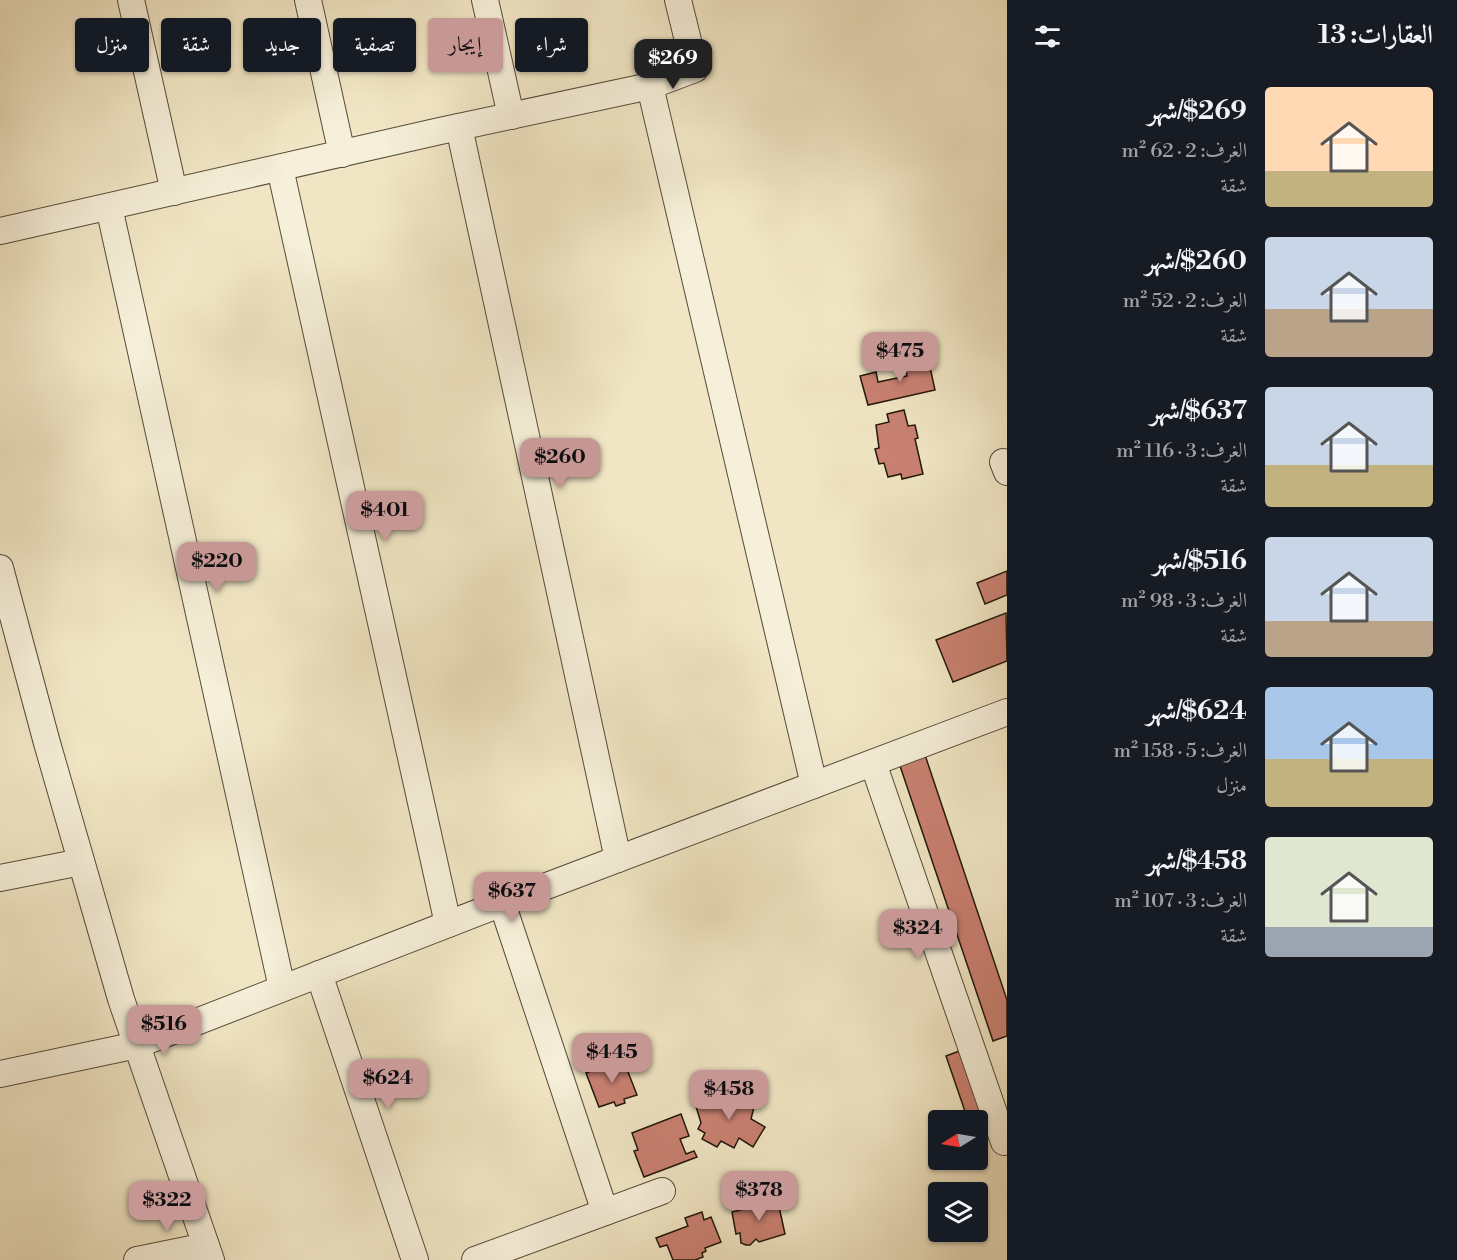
<!DOCTYPE html>
<html lang="ar">
<meta charset="utf-8">
<style>
:root{--surface:#171b24;--page:#242831;--text:#f1f3f6;--muted:#9ea1a6;--accent:#c59692}
body{margin:0;font-family:"Libre Bodoni",Amiri,serif;background:var(--page);color:var(--text);direction:rtl;height:100vh;display:flex;flex-direction:column;font-size:22px;white-space:nowrap}
*{box-sizing:border-box;margin:0}
p{font-size:20px;color:var(--muted)}
.icon{flex:none;width:33px;height:33px;fill:none;stroke:currentColor;stroke-width:2;stroke-linecap:round;stroke-linejoin:round}
.map{position:relative;flex:1;overflow:hidden;direction:ltr}
.sheet{display:flex;flex-direction:column;background:var(--surface);width:450px}
.sheet>*{flex:none}
.top-card{position:absolute;left:18px;top:18px;width:570px;height:54px;direction:rtl;display:flex;gap:12px}
.needle{width:39px;rotate:259deg}
.fabs{position:absolute;left:928px;top:1110px;display:grid;gap:12px}
.fabs a{display:grid;place-items:center;width:60px;height:60px;border-radius:6px;background:var(--surface);box-shadow:0 2px 4px #0004;font-size:30px}
.price{position:absolute;translate:-50% -51px;padding:0 14px;border-radius:12px;background:var(--accent);color:#111;font-size:20px;line-height:39px;filter:drop-shadow(0 2px 3px #0008)}
.price::after{content:'';position:absolute;left:50%;top:36px;width:18px;height:14px;margin-left:-9px;background:inherit;clip-path:polygon(0 0,100% 0,50% 100%)}
.price.selected{background:#222;color:#fff}
ul{padding:0;list-style:none}
li{display:flex;align-items:center;gap:18px;height:150px;padding:0 24px}
li span{display:grid;place-items:center;flex:none;width:168px;height:120px;border-radius:6px;color:#555}
li>.icon{margin-inline-start:auto}
span .icon{width:72px;height:72px;fill:#fffc;stroke-width:1}
li b{font-size:26px}
h2{display:flex;justify-content:space-between;align-items:center;height:72px;padding:0 24px;font-size:26px}
.chip{padding:0 21px;border-radius:6px;background:var(--surface);box-shadow:0 2px 4px #0004;font-size:21px;line-height:54px}
.chip.selected{background:var(--accent);color:#111}
main{display:flex;flex:1;min-height:0}
.map>svg:first-child{display:block}
</style>
<main>
<section class="sheet">
<h2>العقارات: 13<svg class="icon" aria-label="filters" viewBox="0 0 24 24"><path d="M4 7h16M4 17h16"/><circle cx="9" cy="7" r="2"/><circle cx="15" cy="17" r="2"/></svg></h2>
<ul>
<li><span style="background:linear-gradient(#ffd9b3 70%,#c2b280 0)"><svg class="icon" aria-label="home" viewBox="0 0 24 24"><path d="M3 11l9-7 9 7M6 9v11h12V9"/></svg></span><div><b>$269/شهر</b><p>الغرف: 2 · 62 m²</p><p>شقة</p></div></li>
<li><span style="background:linear-gradient(#c9d6e8 60%,#b9a48a 0)"><svg class="icon" aria-label="home" viewBox="0 0 24 24"><path d="M3 11l9-7 9 7M6 9v11h12V9"/></svg></span><div><b>$260/شهر</b><p>الغرف: 2 · 52 m²</p><p>شقة</p></div></li>
<li><span style="background:linear-gradient(#c9d6e8 65%,#c2b280 0)"><svg class="icon" aria-label="home" viewBox="0 0 24 24"><path d="M3 11l9-7 9 7M6 9v11h12V9"/></svg></span><div><b>$637/شهر</b><p>الغرف: 3 · 116 m²</p><p>شقة</p></div></li>
<li><span style="background:linear-gradient(#c9d6e8 70%,#b9a48a 0)"><svg class="icon" aria-label="home" viewBox="0 0 24 24"><path d="M3 11l9-7 9 7M6 9v11h12V9"/></svg></span><div><b>$516/شهر</b><p>الغرف: 3 · 98 m²</p><p>شقة</p></div></li>
<li><span style="background:linear-gradient(#a9c7e8 60%,#c2b280 0)"><svg class="icon" aria-label="home" viewBox="0 0 24 24"><path d="M3 11l9-7 9 7M6 9v11h12V9"/></svg></span><div><b>$624/شهر</b><p>الغرف: 5 · 158 m²</p><p>منزل</p></div></li>
<li><span style="background:linear-gradient(#dfe7d0 75%,#9aa5b1 0)"><svg class="icon" aria-label="home" viewBox="0 0 24 24"><path d="M3 11l9-7 9 7M6 9v11h12V9"/></svg></span><div><b>$458/شهر</b><p>الغرف: 3 · 107 m²</p><p>شقة</p></div></li>
</ul>
</section>
<div class="map">
<svg width="1007" height="1260" viewBox="0 0 1007 1260">
<rect width="100%" height="100%" fill="#f1e6c4"/>
<filter id="stains"><feTurbulence type="fractalNoise" baseFrequency=".00333" numOctaves="4"/><feColorMatrix values="0 0 0 0 .2 0 0 0 0 .09 0 0 0 0 .02 0 0 0 .5 -.17"/></filter>
<radialGradient id="worn" r=".72"><stop offset=".6" stop-color="#630" stop-opacity="0"/><stop offset="1" stop-color="#630" stop-opacity=".3"/></radialGradient>
<g fill="#ca8172" stroke="#21170b" stroke-width="1.5">
<path d="M928,358l7,32 -67,15 -8,-29 16,-4 2,10 29,-6 -3,-13z"/>
<path d="M904,410l4,16 7,-1 3,13 -3,1 8,35 -21,5 -1,-5 -13,3 -4,-14 -5,1 -4,-15 4,-1 -3,-23 13,-3 -2,-8z"/>
<path d="M1007,571v24l-22,9 -8,-21z"/>
<path d="M1006,613l1,48 -54,21 -17,-42z"/>
<path d="M924,752l83,248v36l-14,5 -95,-281z"/>
<path d="M962,1050l21,65 -15,5 -22,-64z"/>
<path d="M623,1059l14,36 -13,4 1,4 -9,3 -2,-4 -15,5 -13,-34z"/>
<path d="M751,1093l5,13 -2,1 -3,12 14,8 -12,20 -14,-9 -5,10 -13,-7 -4,6 -15,-8 3,-6 -7,-4 3,-6 -6,-20 18,-6v2l14,-4 2,6z"/>
<path d="M681,1114l8,22 -9,3 6,15 8,-3 3,6 -53,20 -10,-26 4,-1 -6,-17z"/>
<path d="M762,1198l7,2 2,3 7,-1 7,32 -26,8 -3,-3 -6,6h-4l-5,-2 -1,-10 -4,1 -4,-22 24,-6 2,-6z"/>
<path d="M702,1212l2,8 7,-3 10,25 -16,6 1,3 -4,2 1,4 -8,3h-22l-6,-15 -7,2 -4,-9 32,-12 -3,-8z"/>
</g>
<g fill="none" stroke-linecap="round" stroke-linejoin="round">
<defs>
<g id="minor">
<path d="M131,0l43,192"/>
<path d="M308,0l34,154"/>
<path d="M485,0l26,116"/>
<path d="M650,86l45,-17 -17,-69"/>
<path d="M459,127l159,732"/>
<path d="M280,168l168,756"/>
<path d="M109,207l173,781"/>
<path d="M0,231l440,-100 210,-45 164,699"/>
<path d="M1003,462l4,10"/>
<path d="M0,568l47,175 74,256 90,261"/>
<path d="M873,763l131,379"/>
<path d="M0,878l81,-16"/>
<path d="M502,903l103,309"/>
<path d="M319,974l96,286"/>
<path d="M0,1074l137,-29 399,-155 471,-178"/>
<path d="M137,1260l69,-14"/>
<path d="M475,1260l187,-69"/>
</g>
</defs>
<use href="#minor" stroke="#554b39" stroke-width="28"/>
<use href="#minor" stroke="#f6efd9" stroke-width="26"/>
</g>
<rect width="100%" height="100%" filter="url(#stains)"/>
<rect width="100%" height="100%" fill="url(#worn)"/>
</svg>
<div class="fabs">
<a><svg class="needle" viewBox="-14 -14 28 28"><path d="M0-13l5 13h-10z" fill="#e53935"/><path d="M0 13l5-13h-10z" fill="#9ea1a6"/></svg></a>
<a><svg class="icon" aria-label="layers" viewBox="0 0 24 24"><path d="M12 4l9 5-9 5-9-5zM3 14l9 5 9-5"/></svg></a>
</div>
<b class="price selected" style="left:673px;top:90px">$269</b>
<b class="price" style="left:900px;top:383px">$475</b>
<b class="price" style="left:560px;top:489px">$260</b>
<b class="price" style="left:385px;top:542px">$401</b>
<b class="price" style="left:217px;top:593px">$220</b>
<b class="price" style="left:512px;top:923px">$637</b>
<b class="price" style="left:918px;top:960px">$324</b>
<b class="price" style="left:164px;top:1056px">$516</b>
<b class="price" style="left:612px;top:1084px">$445</b>
<b class="price" style="left:388px;top:1110px">$624</b>
<b class="price" style="left:729px;top:1121px">$458</b>
<b class="price" style="left:759px;top:1222px">$378</b>
<b class="price" style="left:167px;top:1232px">$322</b>
<div class="top-card">
<a class="chip">شراء</a>
<a class="chip selected">إيجار</a>
<a class="chip">تصفية</a>
<a class="chip">جديد</a>
<a class="chip">شقة</a>
<a class="chip">منزل</a>
</div>
</div>
</main>
